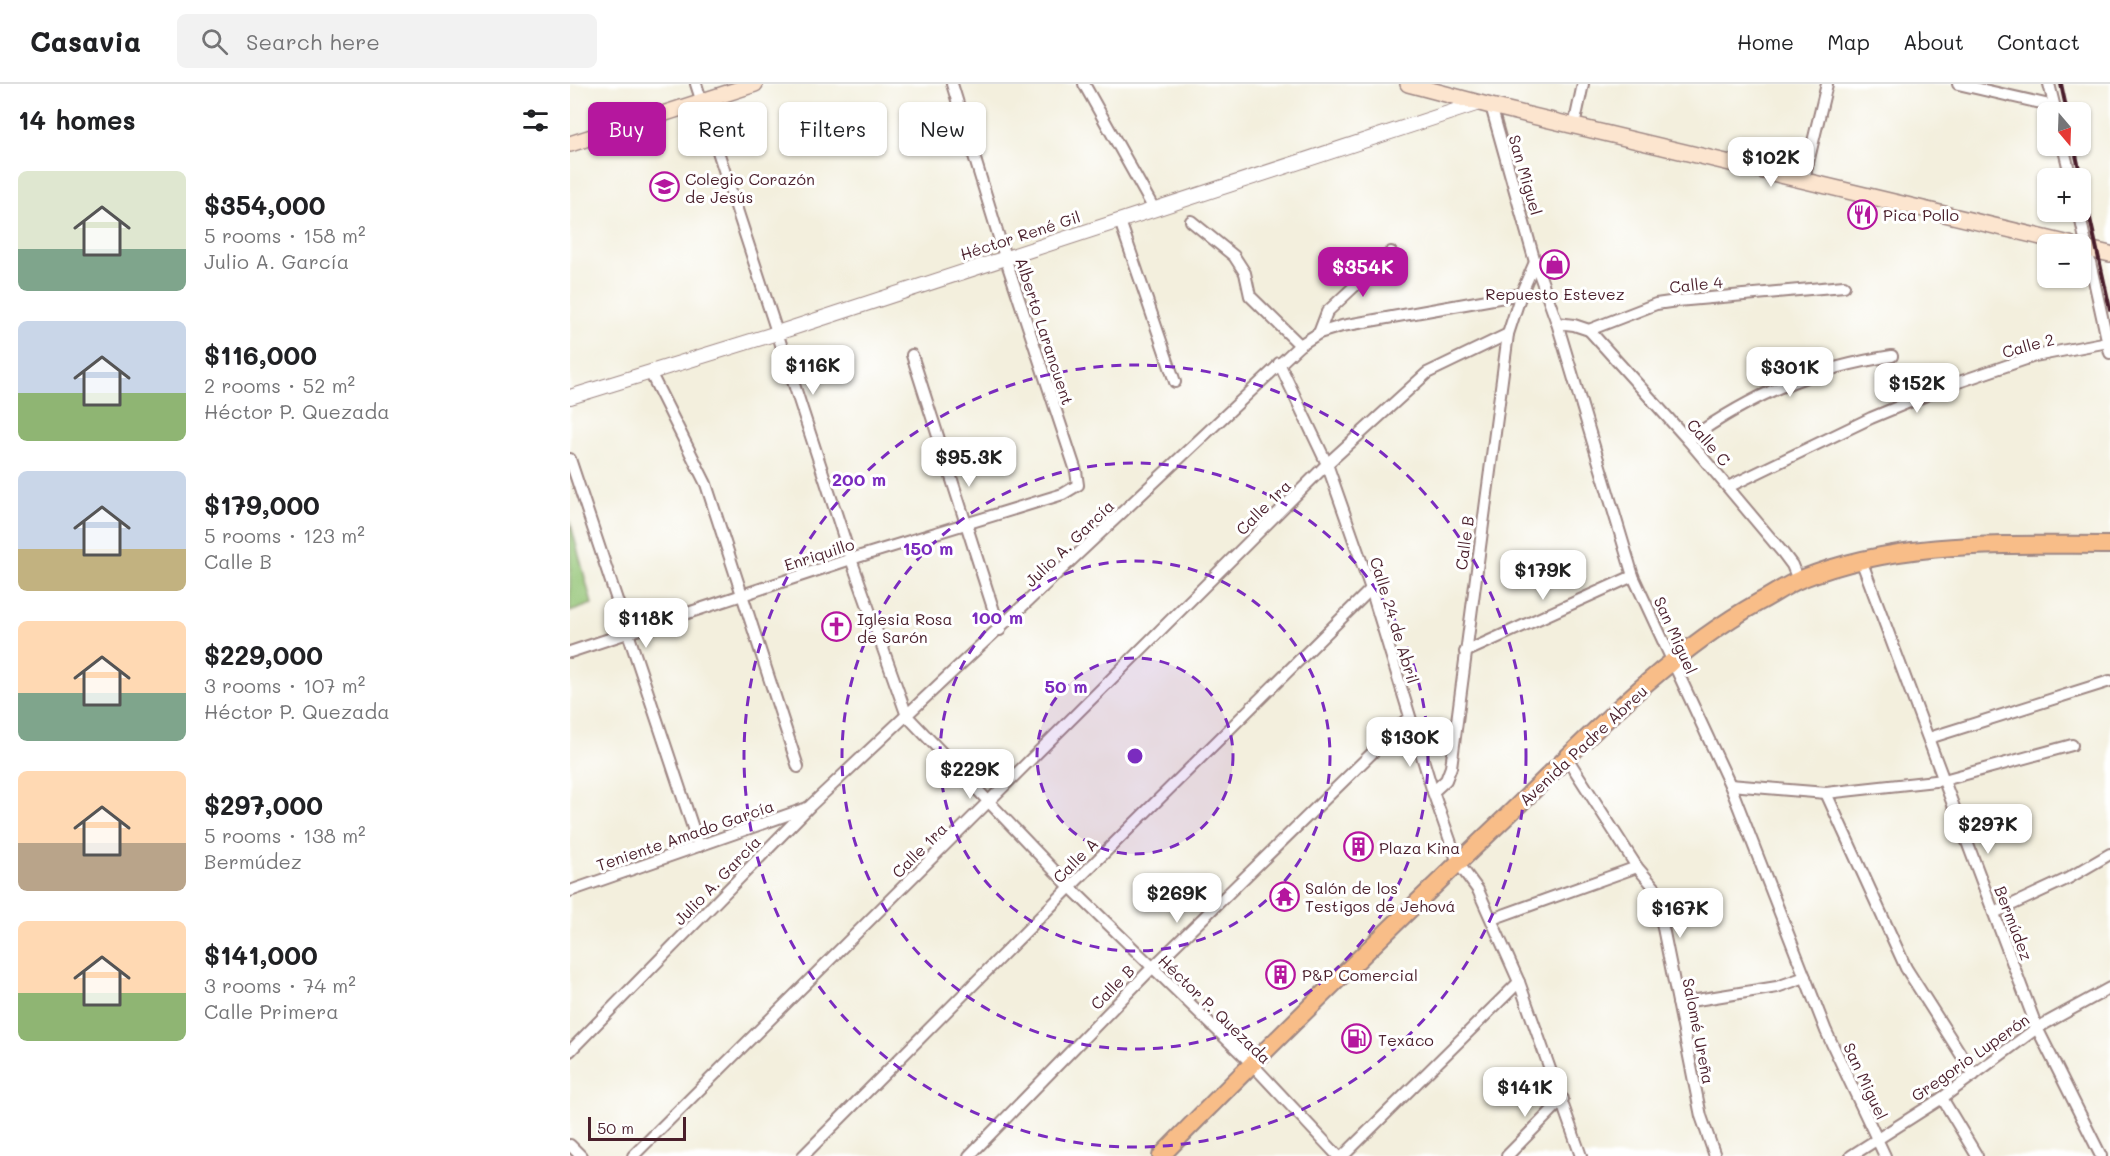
<!DOCTYPE html>
<meta charset="utf-8">
<style>
:root{--surface:#fff;--page:#f2f2f2;--text:#202124;--muted:#757577;--line:#e0e0e0;--accent:#b5179e}
body{margin:0;font-family:Mali,sans-serif;background:var(--page);color:var(--text);height:100vh;display:flex;flex-direction:column;font-size:22px;white-space:nowrap}
*{box-sizing:border-box;margin:0}
p{font-size:20px;color:var(--muted)}
.icon{flex:none;width:33px;height:33px;fill:none;stroke:currentColor;stroke-width:2;stroke-linecap:round;stroke-linejoin:round}
.map{position:relative;flex:1;overflow:hidden}
.sheet{display:flex;flex-direction:column;background:var(--surface);width:570px}
.sheet>*{flex:none}
.hud{position:absolute;left:18px;top:18px;width:570px;height:54px;display:flex;gap:12px}
.needle{width:39px;rotate:161deg}
.fabs{position:absolute;left:1467px;top:18px;display:grid;gap:12px}
.fabs a{display:grid;place-items:center;width:54px;height:54px;border-radius:9px;background:var(--surface);box-shadow:0 2px 4px #0004;font-size:30px}
.scale{position:absolute;left:18px;bottom:15px;width:98px;box-sizing:border-box;padding-left:6px;border:3px solid #4a1f2b;border-top:0;font-size:16px;line-height:21px;white-space:nowrap;color:#4a1f2b;-webkit-text-stroke:4px #fff;paint-order:stroke}
.price{position:absolute;translate:-50% -51px;padding:0 14px;border-radius:12px;background:#fff;color:#222;font-size:20px;line-height:39px;filter:drop-shadow(0 2px 3px #0008)}
.price::after{content:'';position:absolute;left:50%;top:36px;width:18px;height:14px;margin-left:-9px;background:inherit;clip-path:polygon(0 0,100% 0,50% 100%)}
.price.active{background:var(--accent);color:#fff}
ul{padding:0;list-style:none}
li{display:flex;align-items:center;gap:18px;height:150px;padding:0 18px}
li span{display:grid;place-items:center;flex:none;width:168px;height:120px;border-radius:9px;color:#555}
li>.icon{margin-inline-start:auto}
span .icon{width:72px;height:72px;fill:#fffc;stroke-width:1}
li b{font-size:26px}
h2{display:flex;justify-content:space-between;align-items:center;height:72px;padding:0 18px;font-size:26px}
.pill{padding:0 21px;border-radius:9px;background:var(--surface);box-shadow:0 2px 4px #0004;font-size:21px;line-height:54px}
.pill.active{background:var(--accent);color:#fff}
header{display:flex;align-items:center;gap:36px;box-sizing:border-box;height:84px;padding:0 30px;background:var(--surface);border-bottom:2px solid var(--line)}
header strong{font-size:28px}
nav{display:flex;gap:33px;margin-inline-start:auto;font-size:21px}
.search{width:420px;height:54px;background:var(--page);display:flex;align-items:center;gap:15px;box-sizing:border-box;padding:0 21px;border-radius:9px;color:var(--muted);font-size:22px}
main{display:flex;flex:1;min-height:0}
.map>svg:first-child{display:block}
</style>
<header>
<strong>Casavia</strong>
<div class="search"><svg class="icon" aria-label="search" viewBox="0 0 24 24"><circle cx="10" cy="10" r="6"/><path d="M15 15l6 6"/></svg>Search here</div>
<nav><a>Home</a><a>Map</a><a>About</a><a>Contact</a></nav>
</header>
<main>
<section class="sheet">
<h2>14 homes<svg class="icon" aria-label="filters" viewBox="0 0 24 24"><path d="M4 7h16M4 17h16"/><circle cx="9" cy="7" r="2"/><circle cx="15" cy="17" r="2"/></svg></h2>
<ul>
<li><span style="background:linear-gradient(#dfe7d0 65%,#7fa58c 0)"><svg class="icon" aria-label="home" viewBox="0 0 24 24"><path d="M3 11l9-7 9 7M6 9v11h12V9"/></svg></span><div><b>$354,000</b><p>5 rooms · 158 m²</p><p>Julio A. García</p></div></li>
<li><span style="background:linear-gradient(#c9d6e8 60%,#8fb573 0)"><svg class="icon" aria-label="home" viewBox="0 0 24 24"><path d="M3 11l9-7 9 7M6 9v11h12V9"/></svg></span><div><b>$116,000</b><p>2 rooms · 52 m²</p><p>Héctor P. Quezada</p></div></li>
<li><span style="background:linear-gradient(#c9d6e8 65%,#c2b280 0)"><svg class="icon" aria-label="home" viewBox="0 0 24 24"><path d="M3 11l9-7 9 7M6 9v11h12V9"/></svg></span><div><b>$179,000</b><p>5 rooms · 123 m²</p><p>Calle B</p></div></li>
<li><span style="background:linear-gradient(#ffd9b3 60%,#7fa58c 0)"><svg class="icon" aria-label="home" viewBox="0 0 24 24"><path d="M3 11l9-7 9 7M6 9v11h12V9"/></svg></span><div><b>$229,000</b><p>3 rooms · 107 m²</p><p>Héctor P. Quezada</p></div></li>
<li><span style="background:linear-gradient(#ffd9b3 60%,#b9a48a 0)"><svg class="icon" aria-label="home" viewBox="0 0 24 24"><path d="M3 11l9-7 9 7M6 9v11h12V9"/></svg></span><div><b>$297,000</b><p>5 rooms · 138 m²</p><p>Bermúdez</p></div></li>
<li><span style="background:linear-gradient(#ffd9b3 60%,#8fb573 0)"><svg class="icon" aria-label="home" viewBox="0 0 24 24"><path d="M3 11l9-7 9 7M6 9v11h12V9"/></svg></span><div><b>$141,000</b><p>3 rooms · 74 m²</p><p>Calle Primera</p></div></li>
</ul>
</section>
<div class="map">
<svg width="1540" height="1072" viewBox="0 0 1540 1072">
<rect width="100%" height="100%" fill="#fff"/>
<filter id="ink" filterUnits="userSpaceOnUse"><feTurbulence type="fractalNoise" baseFrequency=".0167" numOctaves="2"/><feDisplacementMap in="SourceGraphic" scale="12" xChannelSelector="R" yChannelSelector="G"/><feConvolveMatrix kernelMatrix="1 2 1 2 8 2 1 2 1" color-interpolation-filters="sRGB"/></filter>
<filter id="wash" filterUnits="userSpaceOnUse"><feTurbulence type="fractalNoise" baseFrequency=".008" numOctaves="4" result="noise"/><feDisplacementMap in="SourceGraphic" scale="24" xChannelSelector="R" yChannelSelector="G"/><feGaussianBlur stdDeviation="1.35" result="paint"/><feColorMatrix in="noise" values="0 0 0 0 0 0 0 0 0 0 0 0 0 0 0 0 0 1.4 0 .05"/><feComposite in="paint" operator="in"/></filter>
<g filter="url(#wash)">
<rect width="100%" height="100%" fill="#f3efdd"/>
<path fill="#92c373" stroke="#6e714f" stroke-width="1.5" d="M0,437l22,83 -22,8z"/>
</g>
<g filter="url(#ink)">
<g fill="none" stroke-linecap="round" stroke-linejoin="round">
<defs>
<g id="minor">
<path d="M126,0l155,475 56,157 163,171 181,176 87,93"/>
<path d="M514,0l70,125"/>
<path d="M1388,0l96,22"/>
<path d="M1479,0l7,28"/>
<path d="M921,22l44,156 22,61 76,253 97,209 96,246 59,125"/>
<path d="M1004,42l9,-42"/>
<path d="M1493,62l8,32"/>
<path d="M1234,95l23,-95"/>
<path d="M1509,128l31,141"/>
<path d="M550,137l55,161"/>
<path d="M621,137l43,35 11,17 5,23 50,49"/>
<path d="M987,239l17,2 15,5 67,-26 21,-3 167,-15"/>
<path d="M1019,246l99,110 95,113 9,12 6,15"/>
<path d="M749,249l8,-21 64,-60"/>
<path d="M342,271l88,275"/>
<path d="M709,279l48,101 44,125 62,203 25,71 20,27 41,92 62,174"/>
<path d="M80,288l56,112 92,283"/>
<path d="M1118,356c65,-46 125,-72 204,-84"/>
<path d="M0,375l129,387"/>
<path d="M1158,403l143,-69 82,-34 82,-28 73,-14"/>
<path d="M1291,476l176,468 64,128"/>
<path d="M0,568l281,-93 212,-65 15,-9 -2,-14 -71,-214 -53,-173"/>
<path d="M895,568l168,-76"/>
<path d="M1359,654l181,-57"/>
<path d="M997,674l70,109 18,21 46,228 14,40"/>
<path d="M1160,701l96,8 118,-13 128,-35"/>
<path d="M863,708l13,-12 5,-13 57,-433 13,-40"/>
<path d="M1256,709l80,175 68,107"/>
<path d="M0,807l237,-83"/>
<path d="M1424,829l73,-34 43,-25"/>
<path d="M922,835l145,-52"/>
<path d="M1108,919l99,-16 28,-10"/>
<path d="M0,967l240,-245 490,-461 19,-12 23,-7 179,-32 14,-32"/>
<path d="M1372,1014l35,58"/>
<path d="M0,1061l11,11"/>
<path d="M63,1072l694,-692 100,-91 81,-39"/>
<path d="M233,1072l267,-269 301,-298"/>
<path d="M399,1072l183,-188 257,-251"/>
<path d="M773,1072l176,-174"/>
<path d="M937,1072l56,-57"/>
<path d="M1281,1072l91,-58 95,-70 73,-40"/>
</g>
<path id="tertiary" d="M0,313l207,-64 702,-230"/>
<g id="secondary">
<path d="M838,0l83,22 579,138"/>
<path d="M0,60l185,-60"/>
<path d="M1510,163l30,7"/>
</g>
<path id="primary" d="M591,1072c113,-116 229,-228 346,-340 79,-76 156,-160 252,-214 14,-7 27,-17 42,-23 99,-40 204,-34 309,-34"/>
</defs>
<use href="#minor" stroke="#9e8784" stroke-width="14"/>
<use href="#tertiary" stroke="#9e8784" stroke-width="16"/>
<use href="#secondary" stroke="#9e8784" stroke-width="18"/>
<use href="#primary" stroke="#9e8784" stroke-width="20"/>
<use href="#minor" stroke="#fff" stroke-width="10"/>
<use href="#tertiary" stroke="#fff" stroke-width="14"/>
<use href="#secondary" stroke="#fce5cf" stroke-width="15"/>
<use href="#primary" stroke="#f8bd88" stroke-width="16"/>
<g stroke="#4a1f2b" stroke-width="4">
<path d="M1491,0l6,28"/>
<path d="M1504,62l36,163"/>
</g>
</g>
</g>
<circle cx="565" cy="672" r="98" fill="#7b2cbf" fill-opacity=".12"/>
<g fill="none" stroke="#7b2cbf" stroke-width="3" stroke-dasharray="10 8">
<circle cx="565" cy="672" r="98"/>
<circle cx="565" cy="672" r="195"/>
<circle cx="565" cy="672" r="293"/>
<circle cx="565" cy="672" r="391"/>
</g>
<defs>
<symbol id="school-ring" viewBox="-11 -11 22 22"><circle r="9.5" fill="#fff" stroke="#b5179e" stroke-width="1.5"/><path d="M0-5L7-2L0 1L-7-2ZM-4 1L0 2.5L4 1V4Q0 6-4 4Z" fill="#b5179e"/></symbol>
<symbol id="restaurant-ring" viewBox="-11 -11 22 22"><circle r="9.5" fill="#fff" stroke="#b5179e" stroke-width="1.5"/><path d="M-5-6h1v4h1v-4h1v4h1v-4h1v5L-1.5 .5V6h-2V.5L-5-1ZM5-6V6H3V1.5H1.5Q1.5-4 5-6Z" fill="#b5179e"/></symbol>
<symbol id="shop-ring" viewBox="-11 -11 22 22"><circle r="9.5" fill="#fff" stroke="#b5179e" stroke-width="1.5"/><path d="M-5-2.5h2.3a2.7 3.5 0 0 1 5.4 0H5L5.5 6h-11ZM-1.5-2.5h3a1.5 2.3 0 0 0-3 0Z" fill="#b5179e"/></symbol>
<symbol id="church-ring" viewBox="-11 -11 22 22"><circle r="9.5" fill="#fff" stroke="#b5179e" stroke-width="1.5"/><path d="M-1.2-6h2.4v3.5h3.3v2.4h-3.3V6h-2.4V-.1h-3.3v-2.4h3.3Z" fill="#b5179e"/></symbol>
<symbol id="building-ring" viewBox="-11 -11 22 22"><circle r="9.5" fill="#fff" stroke="#b5179e" stroke-width="1.5"/><path d="M-4-6H4V6H1V3H-1V6H-4ZM-2.5-4.3h1.7v1.8h-1.7ZM.8-4.3h1.7v1.8H.8ZM-2.5-1h1.7V.8h-1.7ZM.8-1h1.7V.8H.8Z" fill="#b5179e"/></symbol>
<symbol id="temple-ring" viewBox="-11 -11 22 22"><circle r="9.5" fill="#fff" stroke="#b5179e" stroke-width="1.5"/><path d="M0-6L5-2H3V0L6.5 2.5H4V6H1.5V3h-3V6H-4V2.5H-6.5L-3 0V-2H-5Z" fill="#b5179e"/></symbol>
<symbol id="fuel-ring" viewBox="-11 -11 22 22"><circle r="9.5" fill="#fff" stroke="#b5179e" stroke-width="1.5"/><path d="M-5.5-6h7V0h2V4h1.3V-2.5L3-4.5l.8-.8L6-3V5H2.5V1h-1V6h-7ZM-4.2-4.7v3.2H.2V-4.7Z" fill="#b5179e"/></symbol>
</defs>
<g fill-rule="evenodd">
<use href="#school-ring" x="78" y="86" width="33" height="33"/>
<use href="#restaurant-ring" x="1276" y="114" width="33" height="33"/>
<use href="#shop-ring" x="968" y="164" width="33" height="33"/>
<use href="#church-ring" x="250" y="526" width="33" height="33"/>
<use href="#building-ring" x="772" y="746" width="33" height="33"/>
<use href="#temple-ring" x="698" y="796" width="33" height="33"/>
<use href="#building-ring" x="694" y="874" width="33" height="33"/>
<use href="#fuel-ring" x="770" y="938" width="33" height="33"/>
</g>
<g text-anchor="middle" dominant-baseline="central" stroke-width="6" stroke-linejoin="round" paint-order="stroke">
<g font-size="16" fill="#4a1f2b" stroke="#fff">
<text transform="translate(956 91) rotate(74)">San Miguel</text>
<text transform="translate(450 151) rotate(-18)">Héctor René Gil</text>
<text transform="translate(1126 200) rotate(-6)">Calle 4</text>
<text transform="translate(475 247) rotate(72)">Alberto Larancuent</text>
<text transform="translate(1458 261) rotate(-15)">Calle 2</text>
<text transform="translate(1139 358) rotate(49)">Calle C</text>
<text transform="translate(693 423) rotate(-45)">Calle 1ra</text>
<text transform="translate(499 459) rotate(-44)">Julio A. García</text>
<text transform="translate(894 459) rotate(-82)">Calle B</text>
<text transform="translate(249 470) rotate(-18)">Enriquillo</text>
<text transform="translate(825 536) rotate(73)">Calle 24 de Abril</text>
<text transform="translate(1106 551) rotate(66)">San Miguel</text>
<text transform="translate(1013 661) rotate(-43)">Avenida Padre Abreu</text>
<text transform="translate(115 751) rotate(-19)">Teniente Amado García</text>
<text transform="translate(349 766) rotate(-45)">Calle 1ra</text>
<text transform="translate(505 776) rotate(-45)">Calle A</text>
<text transform="translate(147 796) rotate(-46)">Julio A. García</text>
<text transform="translate(1444 839) rotate(69)">Bermúdez</text>
<text transform="translate(542 903) rotate(-46)">Calle B</text>
<text transform="translate(645 925) rotate(44)">Héctor P. Quezada</text>
<text transform="translate(1129 947) rotate(79)">Salomé Ureña</text>
<text transform="translate(1400 973) rotate(-35)">Gregorio Luperón</text>
<text transform="translate(1296 997) rotate(65)">San Miguel</text>
</g>
<g font-size="16" fill="#4a1f2b" stroke="#fff" text-anchor="start">
<text x="115" y="94">Colegio Corazón<tspan x="115" dy="18">de Jesús</tspan></text>
<text x="1313" y="130">Pica Pollo</text>
<text x="985" y="209" text-anchor="middle">Repuesto Estevez</text>
<text x="287" y="534">Iglesia Rosa<tspan x="287" dy="18">de Sarón</tspan></text>
<text x="809" y="763">Plaza Kina</text>
<text x="735" y="803">Salón de los<tspan x="735" dy="18">Testigos de Jehová</tspan></text>
<text x="732" y="890">P&amp;P Comercial</text>
<text x="808" y="955">Texaco</text>
</g>
</g>
<circle cx="565" cy="672" r="9" fill="#7b2cbf" stroke="#fff" stroke-width="3"/>
<g font-size="18" text-anchor="middle" font-weight="bold" fill="#7b2cbf" stroke="#fff" stroke-width="6" stroke-linejoin="round" paint-order="stroke">
<text x="289" y="402">200 m</text>
<text x="358" y="471">150 m</text>
<text x="427" y="540">100 m</text>
<text x="496" y="609">50 m</text>
</g>
</svg>
<div class="fabs">
<a><svg class="needle" viewBox="-14 -14 28 28"><path d="M0-13l5 13h-10z" fill="#e53935"/><path d="M0 13l5-13h-10z" fill="#757577"/></svg></a>
<a>+</a>
<a>−</a>
</div>
<div class="scale">50 m</div>
<b class="price" style="left:1201px;top:104px">$102K</b>
<b class="price active" style="left:793px;top:214px">$354K</b>
<b class="price" style="left:243px;top:312px">$116K</b>
<b class="price" style="left:1220px;top:314px">$301K</b>
<b class="price" style="left:1347px;top:330px">$152K</b>
<b class="price" style="left:399px;top:404px">$95.3K</b>
<b class="price" style="left:973px;top:517px">$179K</b>
<b class="price" style="left:76px;top:565px">$118K</b>
<b class="price" style="left:840px;top:684px">$130K</b>
<b class="price" style="left:400px;top:716px">$229K</b>
<b class="price" style="left:1418px;top:771px">$297K</b>
<b class="price" style="left:607px;top:840px">$269K</b>
<b class="price" style="left:1110px;top:855px">$167K</b>
<b class="price" style="left:955px;top:1034px">$141K</b>
<div class="hud">
<a class="pill active">Buy</a>
<a class="pill">Rent</a>
<a class="pill">Filters</a>
<a class="pill">New</a>
</div>
</div>
</main>
